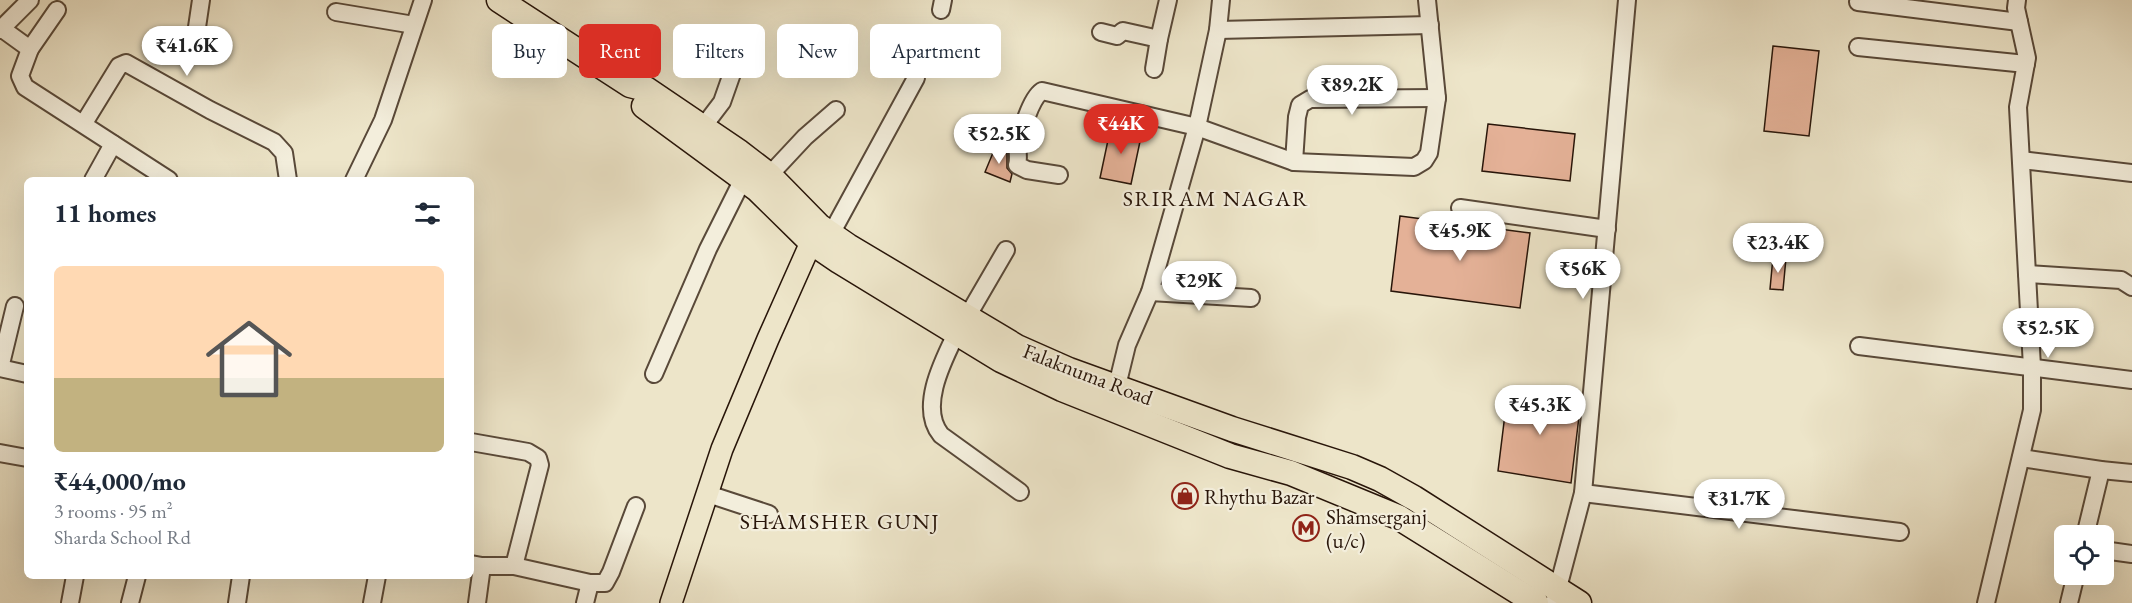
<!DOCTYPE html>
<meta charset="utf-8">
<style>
:root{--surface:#fff;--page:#f2f2f3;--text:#1f2937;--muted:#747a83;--accent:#d93025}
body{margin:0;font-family:"EB Garamond",serif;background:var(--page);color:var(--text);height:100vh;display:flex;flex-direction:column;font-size:22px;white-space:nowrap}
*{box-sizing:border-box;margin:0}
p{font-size:20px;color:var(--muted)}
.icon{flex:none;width:33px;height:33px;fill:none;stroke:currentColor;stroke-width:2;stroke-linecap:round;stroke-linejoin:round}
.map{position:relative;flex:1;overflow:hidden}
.sheet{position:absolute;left:24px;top:177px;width:450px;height:402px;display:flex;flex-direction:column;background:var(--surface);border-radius:9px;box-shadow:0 6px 24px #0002}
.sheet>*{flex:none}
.hud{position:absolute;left:492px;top:24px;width:570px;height:54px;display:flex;gap:12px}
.fabs{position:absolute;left:2054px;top:525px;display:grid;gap:12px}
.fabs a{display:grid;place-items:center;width:60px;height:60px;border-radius:9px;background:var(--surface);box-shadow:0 6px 24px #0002;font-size:30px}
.price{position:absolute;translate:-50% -51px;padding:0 14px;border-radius:21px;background:#fff;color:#222;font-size:20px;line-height:39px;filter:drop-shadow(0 2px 3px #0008)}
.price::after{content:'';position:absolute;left:50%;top:36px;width:18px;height:14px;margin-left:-9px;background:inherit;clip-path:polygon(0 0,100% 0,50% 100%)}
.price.active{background:var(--accent);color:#fff}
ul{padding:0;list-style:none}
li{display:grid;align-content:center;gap:12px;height:318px;padding:0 30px}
li span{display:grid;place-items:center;height:186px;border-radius:9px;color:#555}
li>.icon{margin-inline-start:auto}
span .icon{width:108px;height:108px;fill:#fffc;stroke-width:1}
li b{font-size:26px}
h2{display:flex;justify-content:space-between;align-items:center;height:72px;padding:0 30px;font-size:26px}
.tag{padding:0 21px;border-radius:9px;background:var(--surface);box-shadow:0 6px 24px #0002;font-size:21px;line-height:54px}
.tag.active{background:var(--accent);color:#fff}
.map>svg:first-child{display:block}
</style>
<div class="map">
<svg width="2132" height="603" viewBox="0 0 2132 603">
<rect width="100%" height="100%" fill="#ede5c9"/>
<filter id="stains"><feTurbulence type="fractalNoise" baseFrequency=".00333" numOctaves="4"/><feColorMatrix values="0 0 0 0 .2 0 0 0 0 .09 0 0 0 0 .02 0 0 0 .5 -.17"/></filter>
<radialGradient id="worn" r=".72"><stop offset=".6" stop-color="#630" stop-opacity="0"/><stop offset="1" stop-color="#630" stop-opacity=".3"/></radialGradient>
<g fill="#e4b197" stroke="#281509" stroke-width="1.5">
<path d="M1773,46l46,5 -10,85 -45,-5z"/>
<path d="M1488,124l87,10 -5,47 -88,-10z"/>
<path d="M1111,126l31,6 -11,52 -31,-6z"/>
<path d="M995,148l12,4v16l5,6 -2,8 -25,-10z"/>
<path d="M1400,216l130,17 -10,75 -129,-17z"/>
<path d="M1773,257l13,1 -3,32 -13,-1z"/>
<path d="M1508,390l73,10 -10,83 -73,-12z"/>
</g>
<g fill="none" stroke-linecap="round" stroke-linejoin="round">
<defs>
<g id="minor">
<path d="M1858,2l161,20"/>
<path d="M941,10l2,-10"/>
<path d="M336,12l78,13"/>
<path d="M1,28l29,21 -10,27 5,11 144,93"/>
<path d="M0,30l30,-30"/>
<path d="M1218,30l212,-5"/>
<path d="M1101,32l16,4 6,-5 36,8 9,-39"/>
<path d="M196,34l5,-34"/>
<path d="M1858,47l168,17"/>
<path d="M30,49l27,-39"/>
<path d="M1154,69l5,-30"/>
<path d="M84,123l35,-57 7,-3 84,47 64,32 10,11 4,27"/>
<path d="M703,127l19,-25 19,-54"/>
<path d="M2021,160l111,13"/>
<path d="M1294,162l3,-45 3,-12 10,-6 127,-1"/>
<path d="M1059,175l-32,-5 -10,-5c2,-6 0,-12 1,-18 3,-14 12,-48 24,-56l155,36 97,35 120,5 10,-6 5,-8 8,-55 -10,-98"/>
<path d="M93,180l20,-36"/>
<path d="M354,180l29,-60 40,-120"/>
<path d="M763,182l42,-45 31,-27"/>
<path d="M1460,208l147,21"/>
<path d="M831,234l85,-156"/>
<path d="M2027,274l94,6 11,7"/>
<path d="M1150,292l101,6"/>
<path d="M967,317l39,-67"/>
<path d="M957,332c-13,27 -39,75 -16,103l79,57"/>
<path d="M1859,346l273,34"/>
<path d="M0,368l15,-62"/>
<path d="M0,368l27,6"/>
<path d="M654,374l54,-125 35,-70"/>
<path d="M1112,394l5,-8 10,-41 23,-53 47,-165 21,-97 3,-30"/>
<path d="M471,442l57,10 10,6 2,7 -26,101h-32"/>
<path d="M0,453l27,5"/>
<path d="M2021,458l80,12 31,3"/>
<path d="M1583,493l317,39"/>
<path d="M708,494l61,20"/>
<path d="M2085,536l16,-66"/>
<path d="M2103,550l29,4"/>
<path d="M471,564l11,2 -5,37"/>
<path d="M514,566l76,17h15l6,-11 25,-66"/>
<path d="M70,603l5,-27"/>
<path d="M130,603l7,-27"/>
<path d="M237,603l4,-27"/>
<path d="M372,603l5,-27"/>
<path d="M585,603l5,-20"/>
<path d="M1554,603l29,-110 44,-493"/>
<path d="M1986,603l46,-193v-43l-14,-260 9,-49 -11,-50 1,-8"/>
<path d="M2069,603l7,-29"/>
</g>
<path id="major" d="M671,603l51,-154 46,-110 49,-110"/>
<g id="highway">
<path d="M499,0l131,85 16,4 93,63 30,23 50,51 29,20 169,101 52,23 163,59 120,38 28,12 34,19 165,105"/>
<path d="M644,106l113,83 54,53 28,19 162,99 61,29 168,67 61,17 107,44 138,86"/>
</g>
</defs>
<use href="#minor" stroke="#594939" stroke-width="20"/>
<use href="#major" stroke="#281509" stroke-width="24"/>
<use href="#highway" stroke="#281509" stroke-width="27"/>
<use href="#minor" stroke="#f3eedc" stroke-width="16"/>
<use href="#major" stroke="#ede5c9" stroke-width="21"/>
<use href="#highway" stroke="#ede5c9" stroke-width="24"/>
</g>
<defs>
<symbol id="shop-ring" viewBox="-11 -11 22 22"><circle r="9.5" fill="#f3eedc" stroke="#8f2418" stroke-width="1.5"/><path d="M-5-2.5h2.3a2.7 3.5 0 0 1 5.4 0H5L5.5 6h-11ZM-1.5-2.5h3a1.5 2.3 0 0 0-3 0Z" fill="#8f2418"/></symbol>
<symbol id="metro-ring" viewBox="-11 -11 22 22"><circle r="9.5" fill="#f3eedc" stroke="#8f2418" stroke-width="1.5"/><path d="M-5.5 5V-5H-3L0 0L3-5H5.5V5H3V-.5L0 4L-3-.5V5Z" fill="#8f2418"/></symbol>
</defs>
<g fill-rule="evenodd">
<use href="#shop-ring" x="1170" y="481" width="30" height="30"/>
<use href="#metro-ring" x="1291" y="513" width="30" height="30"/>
</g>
<g text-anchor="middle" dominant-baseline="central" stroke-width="4.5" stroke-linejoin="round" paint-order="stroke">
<g font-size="21" fill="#281509" stroke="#f3eedc">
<text transform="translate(1088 374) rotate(21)">Falaknuma Road</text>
</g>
<g font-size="21" fill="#281509" stroke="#f3eedc" text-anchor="start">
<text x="1204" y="496">Rhythu Bazar</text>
<text x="1326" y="516">Shamserganj<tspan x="1326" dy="24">(u/c)</tspan></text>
</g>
<g font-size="22" letter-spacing="1.5" fill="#281509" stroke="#f3eedc">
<text x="1216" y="198">SRIRAM NAGAR</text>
<text x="840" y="521">SHAMSHER GUNJ</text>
</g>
</g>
<rect width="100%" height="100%" filter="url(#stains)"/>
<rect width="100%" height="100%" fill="url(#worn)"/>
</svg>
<div class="fabs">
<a><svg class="icon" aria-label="locate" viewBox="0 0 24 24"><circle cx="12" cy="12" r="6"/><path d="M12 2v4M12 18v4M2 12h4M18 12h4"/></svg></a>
</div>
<b class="price" style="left:187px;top:77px">₹41.6K</b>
<b class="price" style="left:1352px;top:116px">₹89.2K</b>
<b class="price active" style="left:1121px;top:155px">₹44K</b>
<b class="price" style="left:999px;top:165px">₹52.5K</b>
<b class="price" style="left:1460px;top:262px">₹45.9K</b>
<b class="price" style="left:1778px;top:274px">₹23.4K</b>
<b class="price" style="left:1583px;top:300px">₹56K</b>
<b class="price" style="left:1199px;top:312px">₹29K</b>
<b class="price" style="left:2048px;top:359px">₹52.5K</b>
<b class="price" style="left:1540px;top:436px">₹45.3K</b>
<b class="price" style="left:1739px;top:530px">₹31.7K</b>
<div class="hud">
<a class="tag">Buy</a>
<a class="tag active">Rent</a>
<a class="tag">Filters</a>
<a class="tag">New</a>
<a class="tag">Apartment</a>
</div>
<section class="sheet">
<h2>11 homes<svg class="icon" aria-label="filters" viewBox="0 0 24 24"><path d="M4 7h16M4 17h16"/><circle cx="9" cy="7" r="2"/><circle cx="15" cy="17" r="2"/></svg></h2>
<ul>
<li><span style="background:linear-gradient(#ffd9b3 60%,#c2b280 0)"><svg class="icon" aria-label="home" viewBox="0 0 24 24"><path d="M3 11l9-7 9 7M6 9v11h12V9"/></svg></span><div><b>₹44,000/mo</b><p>3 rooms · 95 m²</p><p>Sharda School Rd</p></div></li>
</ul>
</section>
</div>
